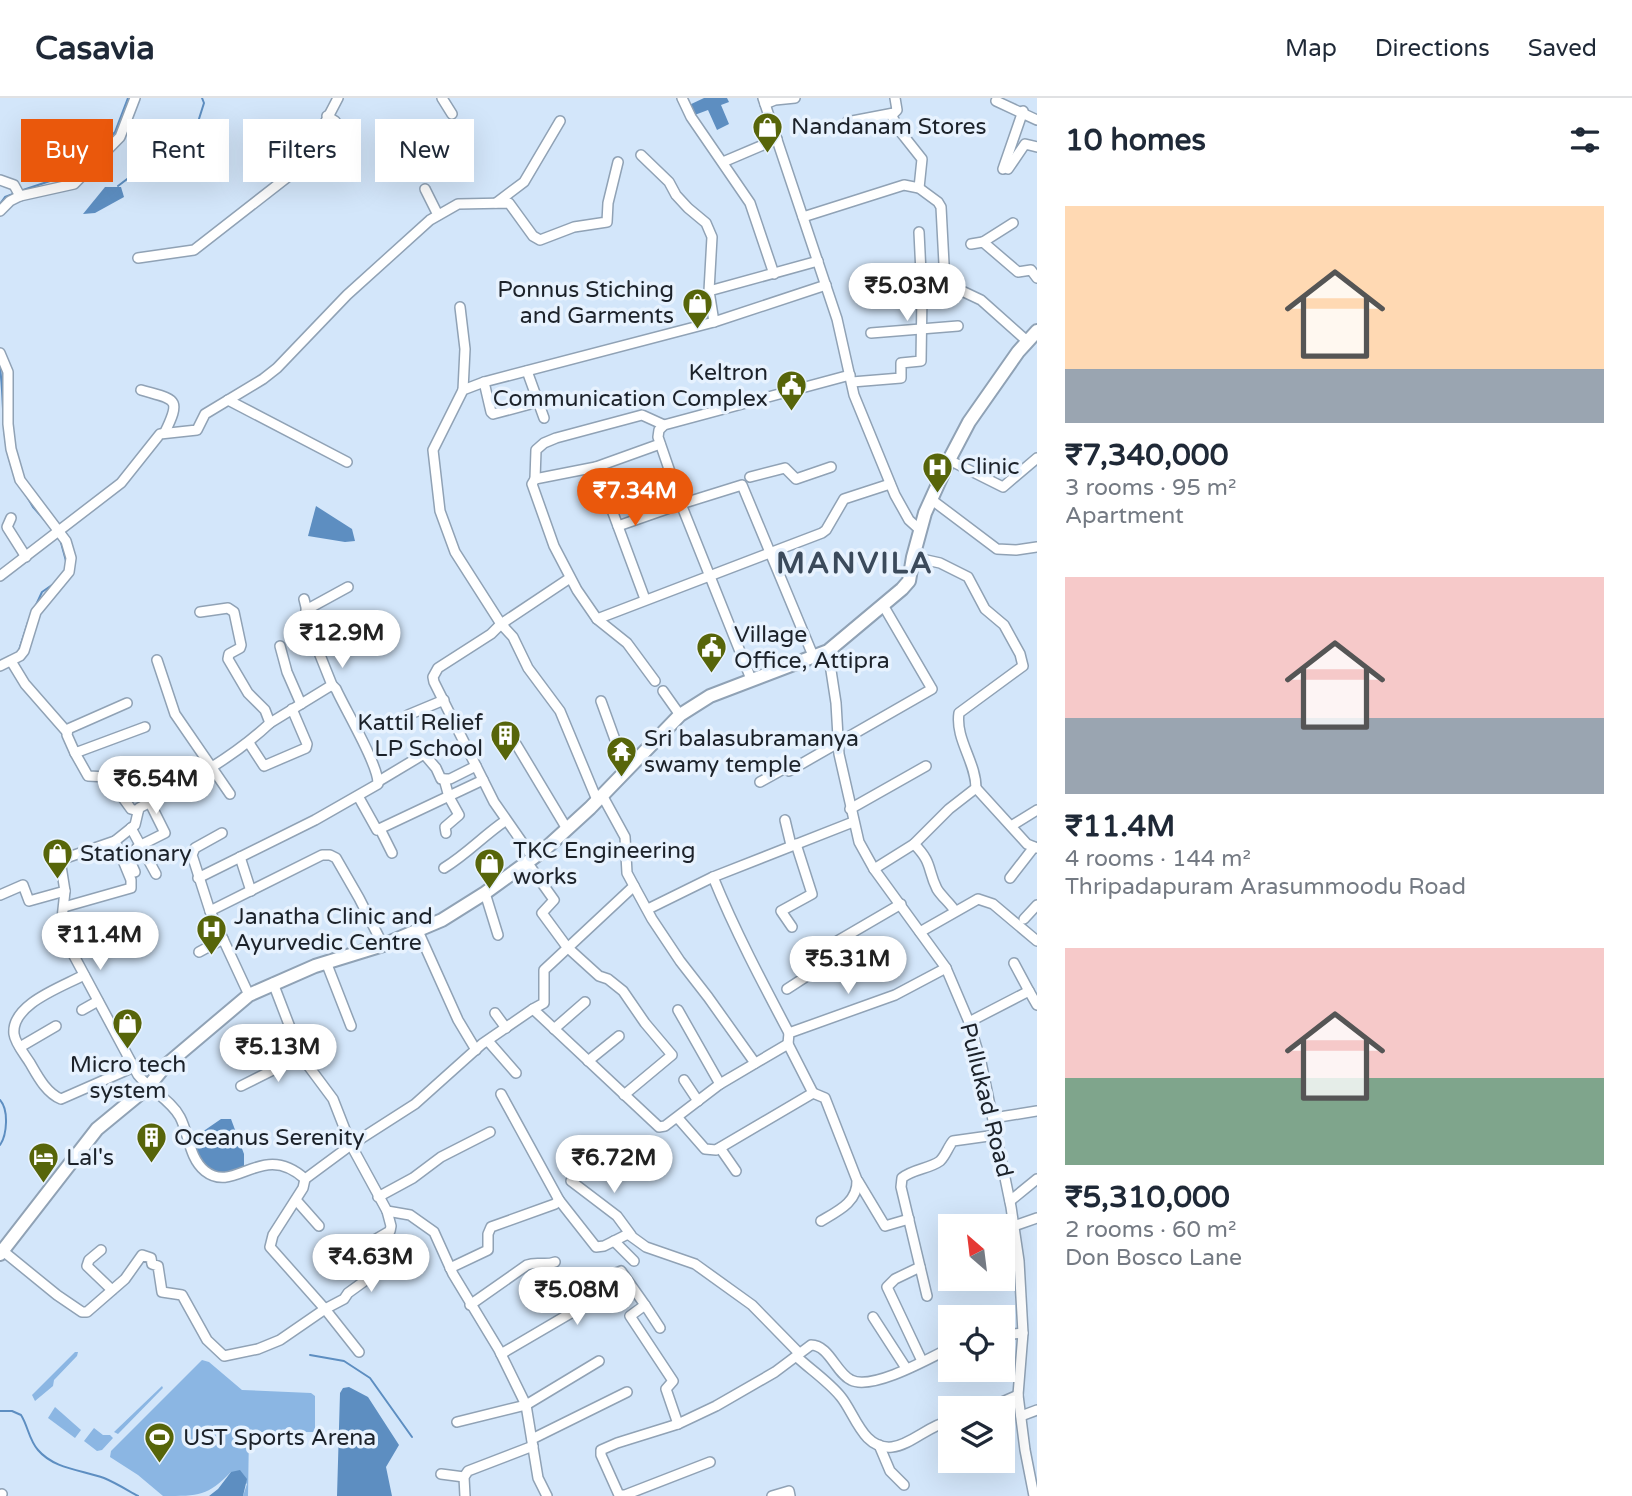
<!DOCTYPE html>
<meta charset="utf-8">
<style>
:root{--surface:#fff;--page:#f6f6f7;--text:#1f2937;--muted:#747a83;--line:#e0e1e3;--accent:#ea580c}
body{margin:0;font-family:"Varela Round",sans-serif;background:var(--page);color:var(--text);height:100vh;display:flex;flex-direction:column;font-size:26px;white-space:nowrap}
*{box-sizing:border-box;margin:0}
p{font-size:23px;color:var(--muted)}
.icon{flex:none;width:38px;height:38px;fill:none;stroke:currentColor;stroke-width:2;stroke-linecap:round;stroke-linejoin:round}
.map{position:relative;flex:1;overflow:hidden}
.panel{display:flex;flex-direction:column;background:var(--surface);width:595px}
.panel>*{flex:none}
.hud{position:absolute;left:21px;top:21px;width:665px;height:63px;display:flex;gap:14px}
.needle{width:46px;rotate:332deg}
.controls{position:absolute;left:938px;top:1116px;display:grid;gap:14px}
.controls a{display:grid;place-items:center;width:77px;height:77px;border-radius:0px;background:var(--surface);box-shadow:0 7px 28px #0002;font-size:35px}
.price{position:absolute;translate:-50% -60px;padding:0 16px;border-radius:24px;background:#fff;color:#222;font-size:23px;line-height:46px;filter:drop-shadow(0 2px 4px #0008)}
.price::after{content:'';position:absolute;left:50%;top:42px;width:21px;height:16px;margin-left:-10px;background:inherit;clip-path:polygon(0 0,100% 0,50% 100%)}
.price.selected{background:var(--accent);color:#fff}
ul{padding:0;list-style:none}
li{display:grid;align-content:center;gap:14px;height:371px;padding:0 28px}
li span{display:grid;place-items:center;height:217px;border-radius:0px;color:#555}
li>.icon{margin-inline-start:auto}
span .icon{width:126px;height:126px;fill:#fffc;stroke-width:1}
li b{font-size:30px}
h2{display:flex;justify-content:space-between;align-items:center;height:84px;padding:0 28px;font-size:30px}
.chip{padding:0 24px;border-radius:0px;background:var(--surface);box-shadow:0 7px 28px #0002;font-size:24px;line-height:63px}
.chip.selected{background:var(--accent);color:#fff}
header{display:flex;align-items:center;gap:42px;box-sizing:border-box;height:98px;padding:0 35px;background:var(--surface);border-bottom:2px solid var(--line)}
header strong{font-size:33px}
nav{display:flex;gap:38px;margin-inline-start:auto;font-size:24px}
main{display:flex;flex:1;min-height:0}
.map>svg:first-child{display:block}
</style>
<header>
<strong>Casavia</strong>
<nav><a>Map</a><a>Directions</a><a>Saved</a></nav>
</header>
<main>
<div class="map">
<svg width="1037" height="1398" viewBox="0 0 1037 1398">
<rect width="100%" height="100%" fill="#d3e6fa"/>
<g fill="#8bb6e3">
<path d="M75,1254h3l-1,4 -23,24 -1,6 -18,15 -3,-6z"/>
<path d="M202,1262l7,2 33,28 69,3 4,3v36h-66l-1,64h-5l4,-12 -16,-12c-24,24 -31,24 -68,24l-25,-21 -28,-18 1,-6z"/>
<path d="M162,1288l1,2 -45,46 -4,-2z"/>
<path d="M55,1309l26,23 -6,8 -27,-20z"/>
<path d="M94,1330l9,7h7l3,3 -11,12 -5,1 -13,-10z"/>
</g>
<g fill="#5d8ec1">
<path d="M704,0h23l2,4 -8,3 8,19 -12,6 -9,-20 -16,6 -5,-10z"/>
<path d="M105,89h16l3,10 -29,16 -12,1z"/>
<path d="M316,408l36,23 3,12 -10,1 -37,-6z"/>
<path d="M221,1021h10l13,35v13c-5,2 -15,8 -21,8 -20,0 -27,-20 -31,-36z"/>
<path d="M349,1289l19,10 31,48 -13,22 6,29h-55l3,-103 3,-5z"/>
<path d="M240,1372l7,9 -4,17h-34l9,-7 13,-17z"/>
</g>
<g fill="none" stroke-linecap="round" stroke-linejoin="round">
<g stroke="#5d8ec1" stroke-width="2">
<path d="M118,88l60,-46 20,-18 6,-19 -2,-5"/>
<path d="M23,92l57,-19 35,-39 13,-34"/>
<path d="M0,106l5,-7 8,-3"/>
<path d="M0,270c5,36 0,75 15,107"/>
<path d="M26,397l7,12 15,17"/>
<path d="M60,441l6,22"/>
<path d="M35,509l7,-15 10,-7"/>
<path d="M19,552l9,-28"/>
<path d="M0,1002c9,10 7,35 0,45"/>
<path d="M310,1257l34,6 26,17 42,59"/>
<path d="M0,1313h12l9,4c7,11 8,25 17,35 16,19 44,20 66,28 12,5 23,12 34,18"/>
</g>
<defs>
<g id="minor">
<path d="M442,0l10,16"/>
<path d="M682,0l9,19 59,86 24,71"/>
<path d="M763,0l74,221 17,76 41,100 14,25 11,10"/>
<path d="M996,3l41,19"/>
<path d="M765,6l10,-4 20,-2"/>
<path d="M891,16l8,16 23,29 -3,29"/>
<path d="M327,18l8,5 -4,11 8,6 5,8"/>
<path d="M847,24l47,-9 3,-3 -2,-12"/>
<path d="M641,57l28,27 7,13 12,13 18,15 6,14 -3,54"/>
<path d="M723,64l54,-23"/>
<path d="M1003,71l20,-58"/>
<path d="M1008,71l17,-25 12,3"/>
<path d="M0,82l14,5 6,11"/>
<path d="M425,91l13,26"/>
<path d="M496,105l28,-21 36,-61"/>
<path d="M0,113l10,-10 10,-5 54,-12 46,-47 15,-39"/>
<path d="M803,119l101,-32 15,3 19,14 3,5 4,76 36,17 46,41"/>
<path d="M983,144l30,-19"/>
<path d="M971,146l12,-2 35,30 13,-2 6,8"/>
<path d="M138,160l56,-8 109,-85 35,-67"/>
<path d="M460,209l5,42 -2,41"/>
<path d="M714,224l-5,-31 109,-30"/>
<path d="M871,235l87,-7"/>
<path d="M0,255l8,19v52l3,25 9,31 46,61 5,17 -2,14 -33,40 -12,39 -4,5 -20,10"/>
<path d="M527,273l17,47"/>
<path d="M484,284l7,30 2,2 45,-12"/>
<path d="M852,284l49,-4v-15l20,-2 1,-67 -3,-62"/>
<path d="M141,292c34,10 41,7 24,42"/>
<path d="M228,302l119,62"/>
<path d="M949,362l54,27 34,-29"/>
<path d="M596,369l49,132"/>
<path d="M750,379l35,-9 11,11 35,-12"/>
<path d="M535,381l1,-29 8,-7 12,-5 86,-23 22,10"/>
<path d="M932,402l65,49 19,1 21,-3"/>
<path d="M11,420l-4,9 19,30"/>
<path d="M618,428l63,-22 -23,-67 1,-7 5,-5 186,-50"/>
<path d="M0,478l121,-93 39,-49 37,-4 8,-16 58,-35 14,-11 70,-73 83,-75 28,-16 51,-1 24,33 7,4 34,-13 33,-5 1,-19 10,-41"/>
<path d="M570,480l-69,46 -46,-72 -15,-41 -7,-61 30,-60 21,-8 230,-60 112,-37"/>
<path d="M306,512l42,-23"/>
<path d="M200,514l28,-4 6,4 7,33 -1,3 -11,6 -1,5 20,34 17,17 5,13 62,-38 -18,-45 -10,-41"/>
<path d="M597,521l225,-86 4,-3 18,-31 46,-15"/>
<path d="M280,548l7,26 14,32"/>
<path d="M828,553l8,52 3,51 20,88 15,27 72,99 23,54 12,40 30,145 8,54 4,72 -5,62 7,55 9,46"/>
<path d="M157,562l18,54 55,80"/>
<path d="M11,563l14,23 42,48"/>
<path d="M751,581l-70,-175 61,-19 72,173"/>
<path d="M655,583l-28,-38 -30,-24 -20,-29 -23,-44 -22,-62 3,-5 61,-12 64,-23"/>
<path d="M663,593l17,24"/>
<path d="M601,603l25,69"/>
<path d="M127,605l-59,26 -1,6 8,18 70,-26"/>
<path d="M408,617l36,-15"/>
<path d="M270,625c-37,35 -85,61 -131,85l-4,17 -20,16 -55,19 5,31 -4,37 4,11 73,136c12,15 33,25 42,42 9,17 9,41 25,54 30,24 57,-31 100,8l46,-34 64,-41 67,-60 51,-35"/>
<path d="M249,645l15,23 42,-18 1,-4 -15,-35"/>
<path d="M516,646l51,85"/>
<path d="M75,655l13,23 20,1 23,32 7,2"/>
<path d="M444,681l5,18 10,18 -14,12 1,6"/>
<path d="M379,683l45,-27 12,14 5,11h9l26,-13"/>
<path d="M760,684l27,-15 2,4 143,-82 -49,-84"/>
<path d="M976,690l51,56 10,4"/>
<path d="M602,697l23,42 2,36 7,13 -90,84v33l-11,6 126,118 6,-1 55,-42 68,-40 25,49 -97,57 -11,-1 -28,-32"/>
<path d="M358,698l19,34 106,-50"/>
<path d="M850,711l76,-43"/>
<path d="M785,722l6,25"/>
<path d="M1011,728l26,-16"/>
<path d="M131,730l25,46"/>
<path d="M380,731l12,24"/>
<path d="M222,735l-27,15 -3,7 18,56 39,84"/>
<path d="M914,746c19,19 13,25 23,45 5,8 13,14 18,22"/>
<path d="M240,759l11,34"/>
<path d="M533,760l-39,-56 -60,-120 -1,-5 5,-9 53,-34 10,-10 12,13 15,31 32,43 37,89"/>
<path d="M527,764l27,38 -12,13 25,34 32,29 9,3 15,12 22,32 27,32 -48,40"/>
<path d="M444,770c23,-14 39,-32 61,-47"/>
<path d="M874,771l40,-25 35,-35 27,-21c0,-26 -21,-49 -17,-75l64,-47 -3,-12 -16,-29 -19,-16 -17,-32 -28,-14 -27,-6"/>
<path d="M135,774l-7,-16 11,-10 26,-13 -15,-30"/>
<path d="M713,779c22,54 49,105 76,156"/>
<path d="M198,780l117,-58 63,-36c1,-18 -33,-75 -42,-95l-4,-4"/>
<path d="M1010,780l24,-31"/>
<path d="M634,788l18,33 28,42 28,36 47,66"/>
<path d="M485,795l13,42"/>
<path d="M0,797l23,-10 6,16 36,-10"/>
<path d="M64,809l67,-19v-8l-16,-39"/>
<path d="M648,811l65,-32 140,-55"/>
<path d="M210,813l112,-56h8l6,3 23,40 24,47"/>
<path d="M1024,821l13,-14"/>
<path d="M792,829l-11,-16 31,-17 -16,-50"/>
<path d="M418,833l40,89 18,30"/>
<path d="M920,834l58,-33 15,5 44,37"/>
<path d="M199,854l24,-13"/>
<path d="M326,864l25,64"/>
<path d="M1014,865l15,28"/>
<path d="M84,877c-22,12 -73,29 -70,59 1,9 11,21 16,29 7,12 16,30 31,36l73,-32"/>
<path d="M273,885l28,73 32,43 18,46 36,66 23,4 24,17 19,42 46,76 27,55 12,73 9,18"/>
<path d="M787,891l37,-24 2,-16 3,-3 72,-42"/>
<path d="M82,912l16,-9"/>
<path d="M678,912l42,74"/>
<path d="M495,915l11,15"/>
<path d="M969,924l60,-31 8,14"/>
<path d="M554,931l31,-27"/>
<path d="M488,943l28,32"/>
<path d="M788,946l1,-11 106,-38 51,-27"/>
<path d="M20,949l36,-21"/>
<path d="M588,963l31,-25"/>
<path d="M684,982l14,21"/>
<path d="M241,988l60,-30"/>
<path d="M813,995l12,5 32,82c1,22 -19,31 -36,41"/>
<path d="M993,1020l44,-7"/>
<path d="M720,1050l16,23"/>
<path d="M305,1081l-2,9 -30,47 -3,12 55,62 34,43"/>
<path d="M571,1083l46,35 14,19"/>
<path d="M858,1083l27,45 24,-7"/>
<path d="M378,1099l35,-19 28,-21 49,-25"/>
<path d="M296,1102l23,26"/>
<path d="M559,1102l37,47 8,-1 24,-12 18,13 49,17 57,41 46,47"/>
<path d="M1010,1103l27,-22"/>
<path d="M1014,1128l23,-8"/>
<path d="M614,1143l20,20"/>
<path d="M101,1152l-12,10 -2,6 25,24"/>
<path d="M3,1153l54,44 25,17h5l38,-33 17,-24 9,3 1,6 6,2 4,26 20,3 25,45 17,16 34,-7 22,-9 45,-31 19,-10 4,-6 29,-21"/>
<path d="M345,1167l4,-10 41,-24 1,-5 -4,-15"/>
<path d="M920,1169l-25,12 -8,8 35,74"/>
<path d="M450,1170l38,-18v-16l3,-7 64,-23 4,-4 -58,-106"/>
<path d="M927,1198l-26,-109 1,-9c11,-9 27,-9 38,-17 6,-6 8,-14 13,-20l43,-6"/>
<path d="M470,1207l57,-40c10,-4 18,1 28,-3"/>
<path d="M645,1207l15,23"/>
<path d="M873,1219l33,51"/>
<path d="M1003,1237l20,-2"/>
<path d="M501,1256l87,-51 4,-6 -3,-9c7,-12 21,-12 32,-17l24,34 -15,11 43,65 -7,8 12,35 38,-18 59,-34 36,-27c18,0 25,28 40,35 21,11 79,-22 99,-32"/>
<path d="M797,1259c14,13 32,25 44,40 14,17 22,53 51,50 19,-2 37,-22 58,-26"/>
<path d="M986,1311l32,-14"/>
<path d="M1021,1318l16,-6"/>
<path d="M457,1324l69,-17 73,-44"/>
<path d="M678,1326l-61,19 -16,7v5l18,40h6l85,-33"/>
<path d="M532,1341l95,-47"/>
<path d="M879,1347l11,26 14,14"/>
<path d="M441,1376l23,3"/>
<path d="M1,1398l1,-2"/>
<path d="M465,1398l-1,-19 4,-6 65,-25"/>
<path d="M772,1398l17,-5 1,5"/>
</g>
<path id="major" d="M0,1156l97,-125 51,-42 17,-21 84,-71 66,-29 68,-21 59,-25 43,-27 59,-43 46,-42 90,-93 30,-19 118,-45 74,-62 7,-8 4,-24 12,-44 24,-53 20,-38 49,-70 19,-21"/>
</defs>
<use href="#minor" stroke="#90a2b5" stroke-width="12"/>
<use href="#major" stroke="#90a2b5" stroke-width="16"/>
<use href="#minor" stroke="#fff" stroke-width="9"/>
<use href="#major" stroke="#fff" stroke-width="12"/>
</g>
<defs>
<symbol id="shop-pin" viewBox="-11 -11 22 30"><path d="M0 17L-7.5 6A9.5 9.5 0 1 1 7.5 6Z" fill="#57650a" stroke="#e7f2fe"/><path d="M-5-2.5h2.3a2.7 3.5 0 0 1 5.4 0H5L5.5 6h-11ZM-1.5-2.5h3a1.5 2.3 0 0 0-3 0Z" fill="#fff"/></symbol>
<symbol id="civic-pin" viewBox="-11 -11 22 30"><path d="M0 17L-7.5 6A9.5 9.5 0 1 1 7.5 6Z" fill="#57650a" stroke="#e7f2fe"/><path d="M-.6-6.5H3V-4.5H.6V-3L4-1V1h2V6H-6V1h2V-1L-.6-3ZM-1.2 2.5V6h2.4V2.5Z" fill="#fff"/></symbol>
<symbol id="hospital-pin" viewBox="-11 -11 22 30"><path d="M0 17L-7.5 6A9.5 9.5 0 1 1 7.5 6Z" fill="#57650a" stroke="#e7f2fe"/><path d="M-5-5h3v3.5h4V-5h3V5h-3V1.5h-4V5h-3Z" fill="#fff"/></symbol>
<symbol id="building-pin" viewBox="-11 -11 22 30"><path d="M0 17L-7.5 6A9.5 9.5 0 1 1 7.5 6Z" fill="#57650a" stroke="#e7f2fe"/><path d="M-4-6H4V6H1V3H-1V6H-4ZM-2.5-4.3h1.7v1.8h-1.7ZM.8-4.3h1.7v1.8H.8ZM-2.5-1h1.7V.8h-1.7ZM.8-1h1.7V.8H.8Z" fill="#fff"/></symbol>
<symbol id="temple-pin" viewBox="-11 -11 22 30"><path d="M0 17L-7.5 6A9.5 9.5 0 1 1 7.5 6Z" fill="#57650a" stroke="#e7f2fe"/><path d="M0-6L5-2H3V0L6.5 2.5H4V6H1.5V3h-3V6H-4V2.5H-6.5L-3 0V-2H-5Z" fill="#fff"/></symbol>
<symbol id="hotel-pin" viewBox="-11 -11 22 30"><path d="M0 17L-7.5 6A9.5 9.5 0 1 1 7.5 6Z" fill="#57650a" stroke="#e7f2fe"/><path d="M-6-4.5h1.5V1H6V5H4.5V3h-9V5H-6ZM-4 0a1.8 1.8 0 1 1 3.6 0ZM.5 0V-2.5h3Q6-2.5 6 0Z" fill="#fff"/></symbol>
<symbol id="stadium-pin" viewBox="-11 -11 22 30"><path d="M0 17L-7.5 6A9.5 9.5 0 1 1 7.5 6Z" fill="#57650a" stroke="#e7f2fe"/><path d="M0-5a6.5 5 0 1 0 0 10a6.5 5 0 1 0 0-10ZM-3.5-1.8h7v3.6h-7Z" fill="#fff"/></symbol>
</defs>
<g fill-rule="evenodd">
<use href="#shop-pin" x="750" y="12" width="35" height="47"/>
<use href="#shop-pin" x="680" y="188" width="35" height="47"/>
<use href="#civic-pin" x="774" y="270" width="35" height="47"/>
<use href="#hospital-pin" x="920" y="352" width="35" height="47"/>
<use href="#civic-pin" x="694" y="532" width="35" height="47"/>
<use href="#building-pin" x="488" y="620" width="35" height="47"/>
<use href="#temple-pin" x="604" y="636" width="35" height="47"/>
<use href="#shop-pin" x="40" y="738" width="35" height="47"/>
<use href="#shop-pin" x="472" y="748" width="35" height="47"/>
<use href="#hospital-pin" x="194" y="814" width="35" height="47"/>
<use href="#shop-pin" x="110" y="908" width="35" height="47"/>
<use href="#building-pin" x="134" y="1022" width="35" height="47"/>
<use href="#hotel-pin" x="26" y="1042" width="35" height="47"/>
<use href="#stadium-pin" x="142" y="1322" width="35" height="47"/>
</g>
<g text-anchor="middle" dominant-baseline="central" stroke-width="7" stroke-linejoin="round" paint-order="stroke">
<g font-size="23" fill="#1c222a" stroke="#e7f2fe" text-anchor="start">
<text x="791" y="29">Nandanam Stores</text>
<text x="674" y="192" text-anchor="end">Ponnus Stiching<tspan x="674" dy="26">and Garments</tspan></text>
<text x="768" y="275" text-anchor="end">Keltron<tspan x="768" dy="26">Communication Complex</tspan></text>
<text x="960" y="369">Clinic</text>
<text x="734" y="537">Village<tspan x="734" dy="26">Office, Attipra</tspan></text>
<text x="483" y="625" text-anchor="end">Kattil Relief<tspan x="483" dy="26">LP School</tspan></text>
<text x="644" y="641">Sri balasubramanya<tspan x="644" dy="26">swamy temple</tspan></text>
<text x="513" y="753">TKC Engineering<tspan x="513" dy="26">works</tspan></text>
<text x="80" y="756">Stationary</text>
<text x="234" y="819">Janatha Clinic and<tspan x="234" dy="26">Ayurvedic Centre</tspan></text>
<text x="128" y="967" text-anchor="middle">Micro tech<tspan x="128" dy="26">system</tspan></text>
<text x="174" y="1040">Oceanus Serenity</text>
<text x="66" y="1060">Lal's</text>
<text x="183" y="1340">UST Sports Arena</text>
</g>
<g font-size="23" fill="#1c222a" stroke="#e7f2fe">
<text transform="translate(986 1002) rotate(76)">Pullukad Road</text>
</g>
<g font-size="30" font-weight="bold" letter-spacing="2" fill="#3b4a5b" stroke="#e7f2fe">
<text x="855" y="465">MANVILA</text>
</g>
</g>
</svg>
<div class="controls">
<a><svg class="needle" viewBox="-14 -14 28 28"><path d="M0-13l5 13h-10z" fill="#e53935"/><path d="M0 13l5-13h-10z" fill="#747a83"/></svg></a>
<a><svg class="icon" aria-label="locate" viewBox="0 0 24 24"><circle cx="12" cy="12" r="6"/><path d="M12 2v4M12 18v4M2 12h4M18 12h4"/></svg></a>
<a><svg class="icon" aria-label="layers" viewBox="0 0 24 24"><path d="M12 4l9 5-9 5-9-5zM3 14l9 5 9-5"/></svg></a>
</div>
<b class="price" style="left:907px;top:225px">₹5.03M</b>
<b class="price selected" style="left:635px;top:430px">₹7.34M</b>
<b class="price" style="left:342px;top:572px">₹12.9M</b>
<b class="price" style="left:156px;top:718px">₹6.54M</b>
<b class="price" style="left:100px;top:874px">₹11.4M</b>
<b class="price" style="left:848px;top:898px">₹5.31M</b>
<b class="price" style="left:278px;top:986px">₹5.13M</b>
<b class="price" style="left:614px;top:1097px">₹6.72M</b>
<b class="price" style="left:371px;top:1196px">₹4.63M</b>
<b class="price" style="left:577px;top:1229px">₹5.08M</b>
<div class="hud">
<a class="chip selected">Buy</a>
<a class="chip">Rent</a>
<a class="chip">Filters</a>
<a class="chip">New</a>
</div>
</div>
<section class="panel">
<h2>10 homes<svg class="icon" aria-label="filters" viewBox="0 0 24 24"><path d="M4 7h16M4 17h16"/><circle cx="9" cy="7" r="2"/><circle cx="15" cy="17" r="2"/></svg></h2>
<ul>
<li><span style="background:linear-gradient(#ffd9b3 75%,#9aa5b1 0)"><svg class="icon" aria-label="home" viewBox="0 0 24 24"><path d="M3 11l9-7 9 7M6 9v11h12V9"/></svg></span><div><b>₹7,340,000</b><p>3 rooms · 95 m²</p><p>Apartment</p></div></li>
<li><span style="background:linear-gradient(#f6c9c9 65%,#9aa5b1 0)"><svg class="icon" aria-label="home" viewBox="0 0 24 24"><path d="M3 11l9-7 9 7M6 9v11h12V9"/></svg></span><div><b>₹11.4M</b><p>4 rooms · 144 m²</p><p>Thripadapuram Arasummoodu Road</p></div></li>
<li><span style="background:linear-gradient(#f6c9c9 60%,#7fa58c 0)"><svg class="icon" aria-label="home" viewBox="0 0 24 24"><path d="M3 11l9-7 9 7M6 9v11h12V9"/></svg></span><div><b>₹5,310,000</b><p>2 rooms · 60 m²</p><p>Don Bosco Lane</p></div></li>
</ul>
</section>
</main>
